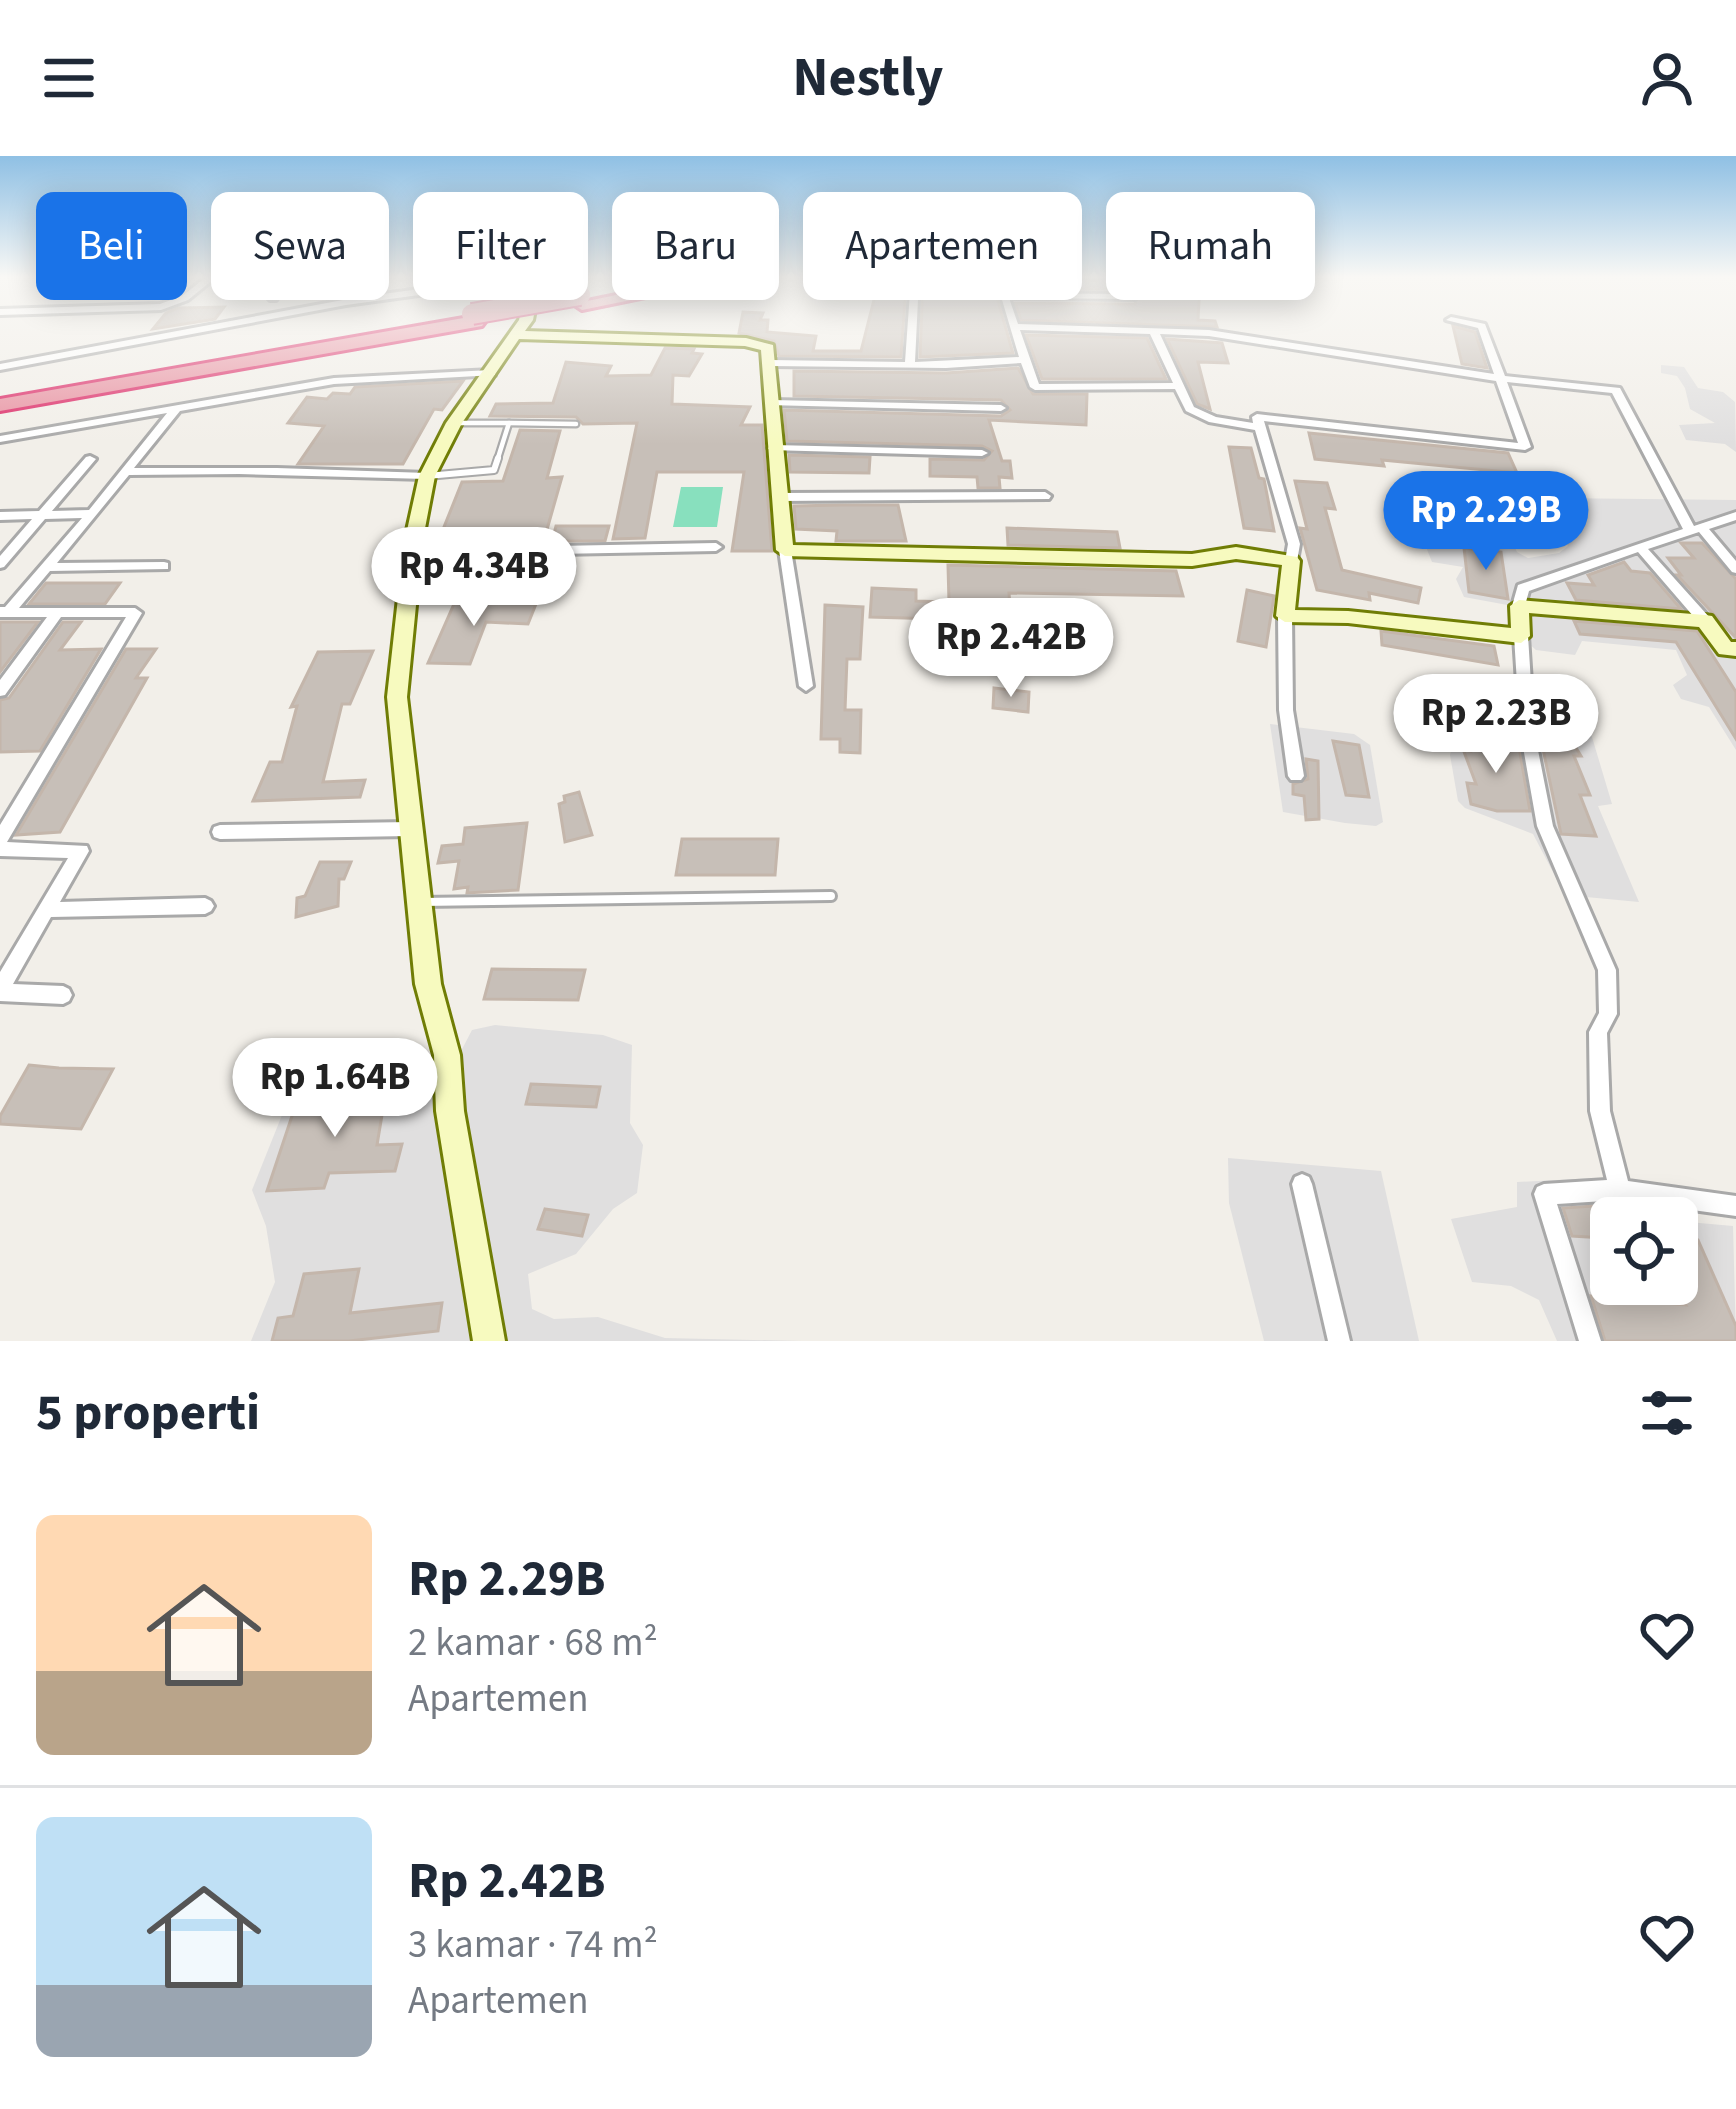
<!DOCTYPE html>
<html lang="id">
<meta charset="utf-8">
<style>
:root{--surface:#fff;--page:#f6f6f7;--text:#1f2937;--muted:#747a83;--line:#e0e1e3;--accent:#1a73e8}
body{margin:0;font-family:"Source Sans 3",sans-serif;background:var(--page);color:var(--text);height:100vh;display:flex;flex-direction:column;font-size:45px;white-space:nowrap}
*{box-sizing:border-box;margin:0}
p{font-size:39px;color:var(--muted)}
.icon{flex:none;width:66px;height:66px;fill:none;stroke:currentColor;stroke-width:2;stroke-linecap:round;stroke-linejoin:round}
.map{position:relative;height:1185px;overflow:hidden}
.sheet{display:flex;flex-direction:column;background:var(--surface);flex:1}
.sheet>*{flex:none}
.banner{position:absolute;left:36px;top:36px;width:1665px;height:108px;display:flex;gap:24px}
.tools{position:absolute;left:1590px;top:1041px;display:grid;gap:24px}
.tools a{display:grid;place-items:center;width:108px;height:108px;border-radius:18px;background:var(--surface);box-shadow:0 6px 30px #0003;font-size:60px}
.price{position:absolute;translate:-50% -102px;padding:0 27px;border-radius:42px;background:#fff;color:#222;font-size:39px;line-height:78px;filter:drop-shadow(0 3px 6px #0008)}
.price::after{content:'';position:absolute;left:50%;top:72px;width:36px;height:27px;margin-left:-18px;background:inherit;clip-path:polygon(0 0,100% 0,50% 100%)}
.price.current{background:var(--accent);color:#fff}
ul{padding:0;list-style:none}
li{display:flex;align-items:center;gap:36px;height:300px;padding:0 36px}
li+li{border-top:3px solid var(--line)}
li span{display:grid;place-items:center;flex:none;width:336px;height:240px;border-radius:18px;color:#555}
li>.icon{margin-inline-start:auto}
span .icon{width:144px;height:144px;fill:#fffc;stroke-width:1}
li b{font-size:51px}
h2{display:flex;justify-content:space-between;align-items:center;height:144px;padding:0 36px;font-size:51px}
.pill{padding:0 42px;border-radius:18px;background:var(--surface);box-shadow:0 6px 30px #0003;font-size:42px;line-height:108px}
.pill.current{background:var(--accent);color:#fff}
header{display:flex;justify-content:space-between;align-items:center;height:156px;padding:0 36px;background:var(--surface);font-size:54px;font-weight:700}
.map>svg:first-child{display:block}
</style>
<header><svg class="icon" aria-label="menu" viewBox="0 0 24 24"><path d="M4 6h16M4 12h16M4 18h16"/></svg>Nestly<svg class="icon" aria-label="person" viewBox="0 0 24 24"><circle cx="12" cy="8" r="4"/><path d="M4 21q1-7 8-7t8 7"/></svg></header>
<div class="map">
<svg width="1736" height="1185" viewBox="0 0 1736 1185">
<rect width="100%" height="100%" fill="#f2efe9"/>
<g fill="#e0dfdf">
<path d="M1661,209l23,2 14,21 25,4 12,10 1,50 -11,-8 -39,-4 -7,-15 36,-2 -25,-14 -5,-21 -8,-12 -16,-3z"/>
<path d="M1553,342l183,2v250l-27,-43 -28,-8 -8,-14 14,-10 -11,-25 -94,-9 -7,14 -39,-5 -21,-19 -2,-25 -49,-9 -8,-18 7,-12 -31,-5 -8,-20 47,3 -2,-20 6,-2 30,3 12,26 11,6 31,-5 9,-7 -31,-43z"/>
<path d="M1460,558l53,6 3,-5 73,12 23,77 -14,2 41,96 -74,-7 -32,-61 -68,-26 -7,-7 -8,-46z"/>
<path d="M1270,568l84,10 16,11 13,77 -7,4 -31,-3 -62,-11z"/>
<path d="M495,869l108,10 29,10 -2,78 13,22 -6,48 -24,16 -37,45 -48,20 4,35 22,10 44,-2 67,21 137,3h-551l24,-59 -9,-56 -14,-36 38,-95 35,-24 75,-5 59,-11 13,-25z"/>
<path d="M1228,1002l153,13 38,170h-155l-35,-138z"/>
<path d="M1595,1022l26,29 23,11h-33v66h66v-63l56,5 3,115h-179l-18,-41 -28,-14 -39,-4 -21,-63 66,-12v-25z"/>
</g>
<path fill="#88e0be" d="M681,331h42l-6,40h-44z"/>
<g fill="#c7bfb8" stroke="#c4b6ab" stroke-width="3">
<path d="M923,122h15l6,15 9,-1 2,-14 118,4 -1,-4h31l1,6h15l2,5h-121l-4,5 17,59 -93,4z"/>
<path d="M1141,122l59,3 -2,39 17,1 2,6 -196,-7 -6,-17 120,1z"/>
<path d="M294,125h46l-17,18 -40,-1z"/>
<path d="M878,128l28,1 -5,72 -122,-1 -5,-15 -35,-8 4,-21 20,1 -3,7h8l-1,12 49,4 -3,15h48z"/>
<path d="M224,151l-9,12 -62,10 13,-16 12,-5z"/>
<path d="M1453,170l22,6 12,36 -25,-4z"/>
<path d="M1026,179l121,3 19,41h-124z"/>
<path d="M1167,183l55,4 6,20 -30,-1 12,47 -13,-5z"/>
<path d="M665,192l29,1 -2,4 10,1 -13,22 -16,-1 -1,29 78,3 -9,18h21l10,126h-40l12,-79h-87l-12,66 -32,1 24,-116 -54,1 -7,-7 -86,-1 6,-12 57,-1 13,-41 45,4 -5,10 45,-1z"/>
<path d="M1018,212l15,26h54l-1,31 -97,-5 13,41h8l2,17 -13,-1 1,11h-22l-1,-11 -47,-1v-17l54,1 8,-9 -10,-5 -195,-5 -3,-31 217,6 9,-6 -9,-10 -207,-4v-25l152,2z"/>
<path d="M463,225l-21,29 -8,-1 -31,55h-105l26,-38 -36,-3 19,-26 20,2 6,-6 17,1 5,-7z"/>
<path d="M520,274l40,1 -13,47 15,-1 -16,56 -106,4 22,-55 41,-1z"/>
<path d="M1309,277l199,20 9,20 -135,-13 2,6 -69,-7z"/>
<path d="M1229,291l22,1 8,30 5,1 10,52 -30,-3z"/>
<path d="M789,299l81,2 -1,16 -79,-1z"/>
<path d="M1295,325l32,2 8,26 -10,-1 17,62 79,18 -3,15 -49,-10 1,7 -53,-10 -17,-62 7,1z"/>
<path d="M841,349h57l8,36h-70l1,-10 -41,-2 -2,-23z"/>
<path d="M556,370h53l-4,15h-53z"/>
<path d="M1007,372l110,4 3,16 -112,-3z"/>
<path d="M1681,387h21l34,36v59l-59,-63h4l-13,-17h26z"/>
<path d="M1464,392l37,4 7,47 -39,-7z"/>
<path d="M1624,406l7,9 19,2 31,36 -105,-9 -9,-17 27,2 -6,-10z"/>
<path d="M948,409l228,6 7,25 -174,-3 2,28 -141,-4 2,-29 44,2v11l33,1z"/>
<path d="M46,427h74l-15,21h-76z"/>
<path d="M1247,434l27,6 -8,51 -28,-6z"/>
<path d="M479,447l57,1 -8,20 -42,-2 -16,42 -42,-1 26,-59z"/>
<path d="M825,449l38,2 -3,52h-13l-2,51h16l-1,43 -20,-1v-13h-19z"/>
<path d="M1574,465l123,10 39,61v47l-60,-97 -96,-8z"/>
<path d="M0,466h38l-38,50z"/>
<path d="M63,466h18l-21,28 41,-1 -61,102 -40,1v-52l9,-2z"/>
<path d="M1381,475l113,15 4,19 -116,-20z"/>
<path d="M126,493h30l-20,29h11l-87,154 -44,3z"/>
<path d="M373,495l-23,53h-8l-19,78 42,-2 -5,17 -107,4 17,-39h12l15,-56 -6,1 27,-55z"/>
<path d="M994,532l35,4 -1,20 -35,-4z"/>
<path d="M1464,579l55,12 11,64h-33l-26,-7 -4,-21 9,1 -13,-35 7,2z"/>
<path d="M1540,579l30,3 11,18h-7l16,39h-10l16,41 -35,-2z"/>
<path d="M1333,585l26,4 10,52 -23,-2z"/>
<path d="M1306,603l12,2 1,58 -13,1 -2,-24 -11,-2v-10l15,-5z"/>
<path d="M579,636l13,43 -27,7 -6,-38 6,-2 -1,-6z"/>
<path d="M527,667l-9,67 -51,3 1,-6 -14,2 5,-28 -21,2 4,-17 21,-2 2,-16z"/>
<path d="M682,683h96l-3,36h-99z"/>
<path d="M320,706h31l-7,17h-5l-1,27 -42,11 1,-19 8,-2z"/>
<path d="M492,813l93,1 -7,30 -94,-1z"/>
<path d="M29,909l30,3 54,1 -32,60 -81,-5v-8z"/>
<path d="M531,928l69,3 -4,20 -70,-3z"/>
<path d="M387,929l-10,60 25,-1 -7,27 -66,2 -5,15 -57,3 27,-81 33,-1 7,-23z"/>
<path d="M1593,1050l13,32 -34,-2 -9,-28z"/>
<path d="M545,1053l43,6 -6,21 -44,-7z"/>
<path d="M1677,1083l21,1 38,86v15h-131l-14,-45 95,9 -9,-20z"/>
<path d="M359,1113l-9,44 92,-10 -4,28 -89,10h-77l6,-23 15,-2 11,-42z"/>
</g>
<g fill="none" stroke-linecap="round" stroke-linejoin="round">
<defs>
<g id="lane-far2">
<path d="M455,267h54l-12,38"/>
<path d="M509,267l67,1"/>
</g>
<path id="lane-far1" d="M427,320l67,-6 4,-12"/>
<path id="lane" d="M421,746l410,-6"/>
<g id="street">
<path d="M205,122h10l-27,22 -27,10 -161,5v-6l160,-5 22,-8z"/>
<path d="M282,122h9l-15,22h-6l-2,-2z"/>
<path d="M354,122h9l-10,20 148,-20h24l-4,3 -175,24 -346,65v-6l343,-64z"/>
<path d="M911,122h8l-4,84 104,-5 -19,-64 127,1 -5,-16h8l5,21 -126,-1 9,26 191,6 285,44 -16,-46 -32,-8 5,-3 34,7 20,52 115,12 74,138 42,-14v8l-27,9 27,32v12l-4,-1 -33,-40 -51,17 62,69 2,3 -2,3h-10l-62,-72 -109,39 -5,18h-10l-2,-3 6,-21 165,-56 -71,-136 -105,-11 24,65 -6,3 -261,-29 36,123 -3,17 -6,4 -6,-4 3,-17 -33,-114 -46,-8 -23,-11 -11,-22 -140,1 -5,-3 -9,-24 -75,5 -175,-2 -5,-3 5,-3 134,2zM1020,174l130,4 23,49 -134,1zM1160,178l49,2 287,45 22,62 -261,-29 -5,3 1,6 -37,-6 -22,-10z"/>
<path d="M942,122h8v11h-6z"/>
<path d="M491,214l4,1v4l-161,9 -154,27 -46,57h143l150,5 6,3 -6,3 -188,-5 -110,1 -72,88 107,-1 4,1v6l-118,2 -31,37h116l7,5 -135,229 80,4 2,5 -29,51 145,-4 6,3 3,5 -3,5 -6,3 -154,3 -38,67 50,2 6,3 3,6 -3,6 -6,3 -63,-3v-29l68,-114 -68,-2v-31l126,-208h-65l-56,78 -5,1v-16l47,-63h-47v-10h5l77,-89 -37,1 -41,48 -4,1v-12l32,-37 -32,1v-8l39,-1 47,-54 4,-1 6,3 -44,52 37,-1 78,-97 -167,29v-6l334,-58z"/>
<path d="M772,244l229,5 5,3 -5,3 -233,-6v-4z"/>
<path d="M774,289l208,5 6,3 -6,3 -212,-6 -2,-2z"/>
<path d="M1045,336l6,4 -2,3 -270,2 -6,-4 6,-4z"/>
<path d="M413,384l143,6 160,-3 6,4 -6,4 -160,3 -147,-7 -2,-3z"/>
<path d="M785,390l6,4 22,136 -7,5 -7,-5 -20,-136z"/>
<path d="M1285,455l7,5 1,94 11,66 -3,4h-10l-3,-4 -9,-66 -1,-94z"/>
<path d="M1521,475l7,5 6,94 19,96 63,144 1,44 -10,19 3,78 18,70 108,15v20l-116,-16 -63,4 44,137h-22l-45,-147 3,-7 7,-3 63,-4 -17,-69 -1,-79 10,-19 -1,-43 -61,-144 -17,-96 -6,-94z"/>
<path d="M410,666l6,2 2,5 -2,5 -6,2 -190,3 -6,-2 -2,-5 2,-5 6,-2z"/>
<path d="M1302,1018l7,3 3,7 38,157h-22l-36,-157 3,-7z"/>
</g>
<path id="secondary" d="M529,122h12l-8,42 -8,11 221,7 27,7 20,200 399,9 44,-7 61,10 3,4 -5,49 53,1 163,17 -1,-22 9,-6 186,15 7,1 19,26h5v14l-17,-2 -20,-27 -170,-14 1,23 -9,7 -173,-20 -63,-1 -9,-6 6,-51 -46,-6 -44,7 -407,-10 -9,-6 -15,-200 -16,-4 -226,-7 -57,84 -27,53 -13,68 -15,153 34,287 19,71 4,56 41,230h-32l-37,-230 -2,-56 -19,-71 -28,-287 17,-153 15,-68 27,-53 73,-103z"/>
<g id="highway">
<path d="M698,122h40l-156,32 -9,-6z"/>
<path d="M475,160l10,6 -3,4 -482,85v-12z"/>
</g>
</defs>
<use href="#lane-far2" stroke="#a9a9a9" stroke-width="9"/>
<use href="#lane-far1" stroke="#a9a9a9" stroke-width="10"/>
<use href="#lane" stroke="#a9a9a9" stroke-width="14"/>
<use href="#street" stroke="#a9a9a9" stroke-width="6"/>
<use href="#secondary" stroke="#707d05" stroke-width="6"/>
<use href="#highway" stroke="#dc2a67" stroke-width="6"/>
<use href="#lane-far2" stroke="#fff" stroke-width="4.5"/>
<use href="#lane-far1" stroke="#fff" stroke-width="6"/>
<use href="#lane" stroke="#fff" stroke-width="8"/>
<use href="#street" fill="#fff" fill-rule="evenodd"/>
<use href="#secondary" fill="#f7fabf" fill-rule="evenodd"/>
<use href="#highway" fill="#e892a2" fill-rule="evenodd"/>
<defs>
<path id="highway-bridge" d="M472,158l108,-19"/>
</defs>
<use href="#highway-bridge" stroke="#dc2a67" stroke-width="24" stroke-linecap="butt"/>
<use href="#highway-bridge" stroke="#e892a2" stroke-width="20"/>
</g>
<linearGradient id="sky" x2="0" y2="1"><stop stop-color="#8fc0e4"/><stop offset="0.42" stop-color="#f9f8f5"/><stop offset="1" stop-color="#f9f8f5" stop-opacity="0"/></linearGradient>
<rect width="1736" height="288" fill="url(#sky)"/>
</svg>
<div class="tools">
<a><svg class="icon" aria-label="locate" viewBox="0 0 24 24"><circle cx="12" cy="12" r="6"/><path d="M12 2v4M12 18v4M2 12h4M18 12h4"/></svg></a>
</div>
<b class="price current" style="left:1486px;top:417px">Rp 2.29B</b>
<b class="price" style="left:474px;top:473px">Rp 4.34B</b>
<b class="price" style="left:1011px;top:544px">Rp 2.42B</b>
<b class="price" style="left:1496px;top:620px">Rp 2.23B</b>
<b class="price" style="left:335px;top:984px">Rp 1.64B</b>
<div class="banner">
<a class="pill current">Beli</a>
<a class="pill">Sewa</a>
<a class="pill">Filter</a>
<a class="pill">Baru</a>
<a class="pill">Apartemen</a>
<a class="pill">Rumah</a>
</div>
</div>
<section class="sheet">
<h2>5 properti<svg class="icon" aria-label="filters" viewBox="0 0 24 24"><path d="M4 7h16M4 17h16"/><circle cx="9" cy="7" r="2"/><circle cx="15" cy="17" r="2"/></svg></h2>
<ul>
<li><span style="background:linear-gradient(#ffd9b3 65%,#b9a48a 0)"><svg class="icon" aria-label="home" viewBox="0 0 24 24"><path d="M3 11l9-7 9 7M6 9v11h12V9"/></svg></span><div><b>Rp 2.29B</b><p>2 kamar · 68 m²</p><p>Apartemen</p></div><svg class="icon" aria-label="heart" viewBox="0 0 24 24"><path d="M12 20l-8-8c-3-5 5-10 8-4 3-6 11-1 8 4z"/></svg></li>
<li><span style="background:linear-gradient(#bfe0f5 70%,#9aa5b1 0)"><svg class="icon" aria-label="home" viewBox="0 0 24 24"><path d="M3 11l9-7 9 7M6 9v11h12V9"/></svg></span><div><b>Rp 2.42B</b><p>3 kamar · 74 m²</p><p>Apartemen</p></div><svg class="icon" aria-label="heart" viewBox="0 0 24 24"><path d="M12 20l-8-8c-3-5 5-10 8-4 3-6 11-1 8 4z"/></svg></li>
</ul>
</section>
